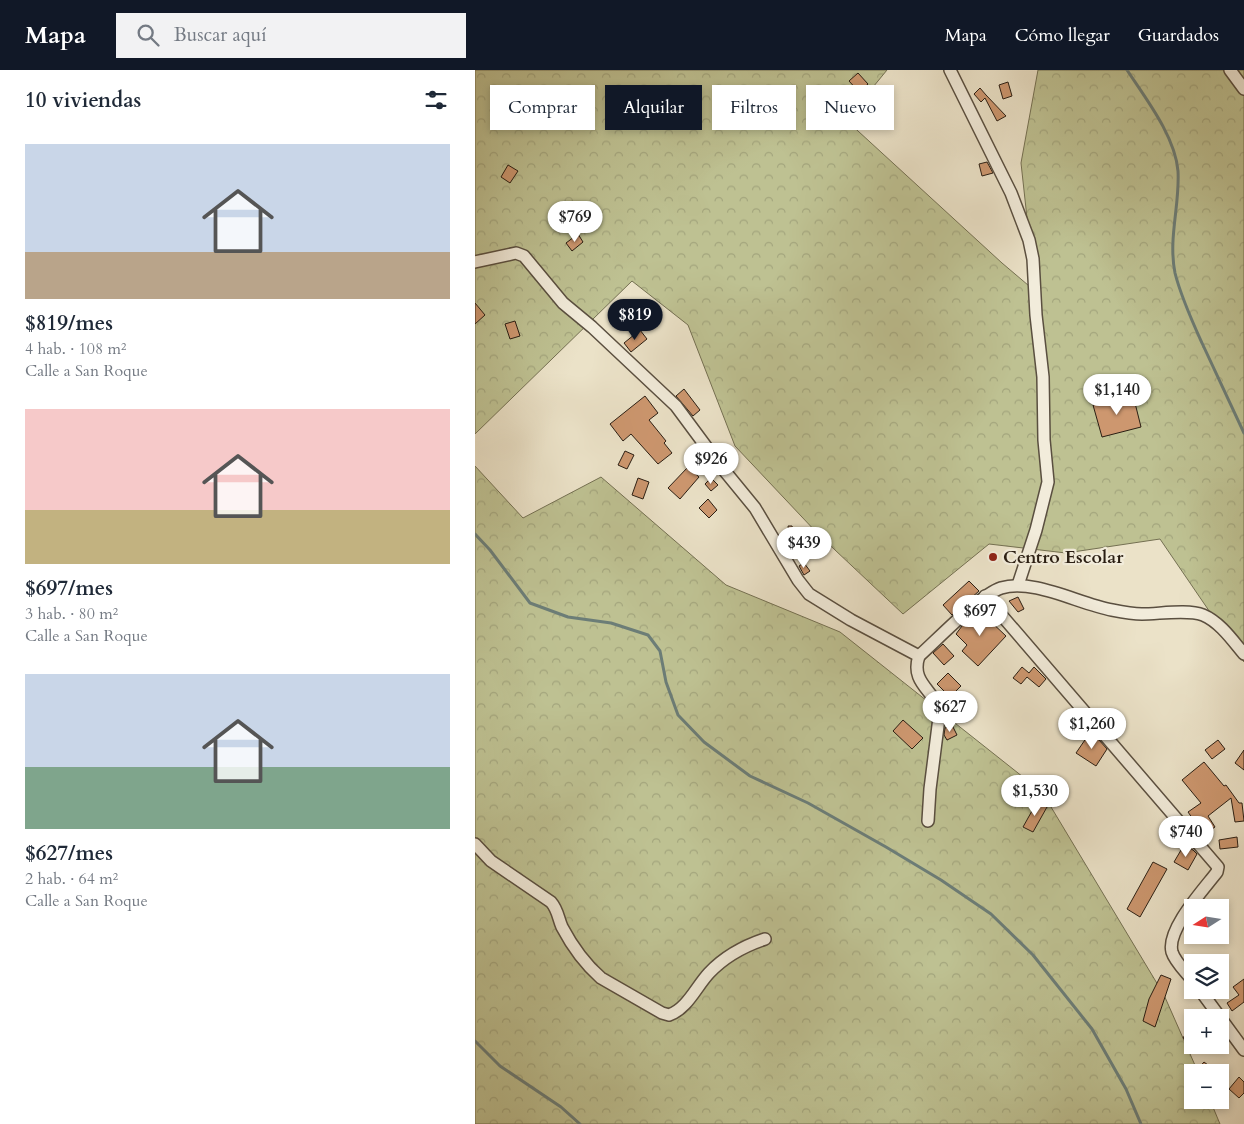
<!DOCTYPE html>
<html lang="es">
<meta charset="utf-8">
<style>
:root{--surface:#fff;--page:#f2f2f3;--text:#1f2937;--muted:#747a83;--accent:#111827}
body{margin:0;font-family:Cardo,serif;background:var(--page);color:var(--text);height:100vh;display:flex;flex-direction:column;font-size:19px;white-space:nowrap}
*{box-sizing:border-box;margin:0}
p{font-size:16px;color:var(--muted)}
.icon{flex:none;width:28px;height:28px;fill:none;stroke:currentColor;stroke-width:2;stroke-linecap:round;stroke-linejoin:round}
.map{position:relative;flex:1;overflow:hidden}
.sheet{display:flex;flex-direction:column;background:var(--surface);width:475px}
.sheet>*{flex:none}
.banner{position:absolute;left:15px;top:15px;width:475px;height:45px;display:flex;gap:10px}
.needle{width:32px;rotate:258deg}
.tools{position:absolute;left:709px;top:829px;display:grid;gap:10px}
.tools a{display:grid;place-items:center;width:45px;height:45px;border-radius:0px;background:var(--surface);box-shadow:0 2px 8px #0003;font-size:25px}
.price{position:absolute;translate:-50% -42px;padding:0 11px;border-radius:18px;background:#fff;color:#222;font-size:16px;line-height:32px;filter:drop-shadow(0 1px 2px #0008)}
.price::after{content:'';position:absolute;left:50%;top:30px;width:15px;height:11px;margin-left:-8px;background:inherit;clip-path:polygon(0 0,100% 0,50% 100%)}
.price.active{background:var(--accent);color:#fff}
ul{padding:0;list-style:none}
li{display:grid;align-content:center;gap:10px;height:265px;padding:0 25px}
li span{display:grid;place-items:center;height:155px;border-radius:0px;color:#555}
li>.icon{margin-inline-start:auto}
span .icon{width:90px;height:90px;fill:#fffc;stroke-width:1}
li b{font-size:21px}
h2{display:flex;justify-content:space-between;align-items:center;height:60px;padding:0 25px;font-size:21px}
.chip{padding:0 18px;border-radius:0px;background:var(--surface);box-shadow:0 2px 8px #0003;font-size:18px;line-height:45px}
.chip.active{background:var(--accent);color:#fff}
header{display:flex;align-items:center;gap:30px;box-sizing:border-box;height:70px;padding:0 25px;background:var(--accent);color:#fff}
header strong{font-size:24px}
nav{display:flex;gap:28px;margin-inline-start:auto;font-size:18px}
.search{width:350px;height:45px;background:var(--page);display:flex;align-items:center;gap:12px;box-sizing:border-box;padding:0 18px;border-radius:0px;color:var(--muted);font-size:19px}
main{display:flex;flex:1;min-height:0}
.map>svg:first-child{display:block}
</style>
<header>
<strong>Mapa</strong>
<div class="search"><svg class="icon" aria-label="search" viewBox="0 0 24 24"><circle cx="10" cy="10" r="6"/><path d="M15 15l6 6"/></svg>Buscar aquí</div>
<nav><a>Mapa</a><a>Cómo llegar</a><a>Guardados</a></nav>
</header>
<main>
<section class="sheet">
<h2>10 viviendas<svg class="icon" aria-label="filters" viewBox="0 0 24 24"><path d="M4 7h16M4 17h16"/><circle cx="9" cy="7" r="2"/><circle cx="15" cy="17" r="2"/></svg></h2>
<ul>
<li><span style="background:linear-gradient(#c9d6e8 70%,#b9a48a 0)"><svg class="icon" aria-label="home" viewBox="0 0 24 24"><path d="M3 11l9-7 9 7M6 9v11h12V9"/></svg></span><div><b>$819/mes</b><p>4 hab. · 108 m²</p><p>Calle a San Roque</p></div></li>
<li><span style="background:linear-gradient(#f6c9c9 65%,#c2b280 0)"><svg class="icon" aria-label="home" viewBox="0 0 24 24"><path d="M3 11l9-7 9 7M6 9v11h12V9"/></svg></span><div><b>$697/mes</b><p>3 hab. · 80 m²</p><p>Calle a San Roque</p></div></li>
<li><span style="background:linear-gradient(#c9d6e8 60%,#7fa58c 0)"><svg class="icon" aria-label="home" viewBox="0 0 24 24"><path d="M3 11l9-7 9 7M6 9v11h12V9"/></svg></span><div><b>$627/mes</b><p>2 hab. · 64 m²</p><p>Calle a San Roque</p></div></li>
</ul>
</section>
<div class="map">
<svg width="769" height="1054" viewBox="0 0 769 1054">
<defs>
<pattern id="forest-crowns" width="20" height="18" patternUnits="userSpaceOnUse" patternTransform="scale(1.25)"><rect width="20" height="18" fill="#bec192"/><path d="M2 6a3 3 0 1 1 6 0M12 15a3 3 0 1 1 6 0" fill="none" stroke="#a3a57d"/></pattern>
</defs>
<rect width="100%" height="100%" fill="#ebe2c8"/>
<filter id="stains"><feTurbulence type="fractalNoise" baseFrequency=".004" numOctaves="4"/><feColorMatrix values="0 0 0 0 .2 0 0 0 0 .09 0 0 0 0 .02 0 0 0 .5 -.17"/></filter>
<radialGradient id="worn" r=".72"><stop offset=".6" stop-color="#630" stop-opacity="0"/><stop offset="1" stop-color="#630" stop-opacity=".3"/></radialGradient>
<g fill="url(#forest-crowns)" stroke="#747052">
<path d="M0,0h412l-41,50 156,143 33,28 -14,-128 17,-93h206v592l-84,-123 -94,14 -77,-9 -86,70 -85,-80 -83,-88 -47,-121 -56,-44 -157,153z"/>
<path d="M0,396l48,52 78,-41 125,108 114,47 202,160 122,203 34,77h-5v28h17l10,24h-745z"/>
</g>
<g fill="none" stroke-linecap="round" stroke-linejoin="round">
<g stroke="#6c7d77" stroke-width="3">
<path d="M652,0c19,29 48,66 51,101 2,34 -10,67 -3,102 6,24 17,48 27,70 14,30 28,60 42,90"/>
<path d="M0,464l15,16 40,53 38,14 43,6 37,12 12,16 6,31 12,33 26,27 46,34 58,27 78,44 55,33 50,34 42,41 59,74 34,60 15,35"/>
<path d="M0,971l25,25 61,41 19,17"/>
</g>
</g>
<g fill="#cd976f" stroke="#2a1e13">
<path d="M383,3l10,11 -9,8 -10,-11z"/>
<path d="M533,12l4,14 -9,3 -4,-14z"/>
<path d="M505,18l6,7 20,21 -9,5 -12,-23 -4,4 -7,-8z"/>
<path d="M512,92l6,11 -11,3 -3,-12z"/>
<path d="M33,95l10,6 -8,12 -9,-6z"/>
<path d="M103,164l5,8 -11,9 -6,-8z"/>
<path d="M0,233l10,12 -10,9z"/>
<path d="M40,251l5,15 -10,3 -5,-15z"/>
<path d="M165,260l7,9 -16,13 -7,-9z"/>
<path d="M209,319l16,21 -7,6 -17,-20z"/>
<path d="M658,325l8,32 -39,10 -9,-32z"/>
<path d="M170,326l13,17 -9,7 17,21 -2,2 8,10 -14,11 -27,-30 -8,7 -13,-17z"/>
<path d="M150,381l9,4 -7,14 -9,-4z"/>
<path d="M213,397l11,10 -19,22 -12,-11z"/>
<path d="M163,408l11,4 -6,17 -11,-4z"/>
<path d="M236,408l7,7 -7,6 -6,-7z"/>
<path d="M233,429l9,11 -8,8 -10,-10z"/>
<path d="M313,456h4l5,16 9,-1 1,12 -15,2z"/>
<path d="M329,493l6,8 -6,4 -5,-9z"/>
<path d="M494,511l10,10 -27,24 -9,-10z"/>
<path d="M543,527l6,12 -6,3 -9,-11z"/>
<path d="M507,539l8,8 -2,2 18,17 -28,30 -16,-15 5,-6 -11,-11 6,-8z"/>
<path d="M468,574l11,12 -10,9 -11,-12z"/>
<path d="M547,597l7,6 5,-6 12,12 -7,8 -12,-10 -6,7 -8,-6z"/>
<path d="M473,603l13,13 -11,11 -13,-13z"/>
<path d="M428,650l20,18 -11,11 -19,-18z"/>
<path d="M477,655l5,10 -10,5 -3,-5 1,-7z"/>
<path d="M614,664l10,6 8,9 -11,17 -20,-13z"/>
<path d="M743,670l7,9 -13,10 -7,-9z"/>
<path d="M769,680v20l-9,-7z"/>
<path d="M729,692l20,24 2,-1 13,18h3l2,18 -9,1 -4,-24 -23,18 7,11 -11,8 -16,-23 13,-9 -19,-23z"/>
<path d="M562,732l10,5 -14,25 -10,-5z"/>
<path d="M762,767l1,10 -18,2 -1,-9z"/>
<path d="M709,775l9,5 4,4 -9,16 -14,-8z"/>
<path d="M678,792l14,7 -27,48 -13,-8z"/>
<path d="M686,905l10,4 -16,48 -12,-6 6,-22z"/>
<path d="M769,909v23l-12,9 -5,-8 12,-8 -6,-8z"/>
<path d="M718,952v22l-10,-6z"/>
<path d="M729,992l13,10h-22z"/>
<path d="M764,1007l5,5v11l-5,5 -10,-9z"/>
</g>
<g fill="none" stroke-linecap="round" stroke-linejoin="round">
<defs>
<g id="minor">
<path d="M475,0l61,123 18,47 4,19 3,56 7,62 1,63 4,42 -12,48 -18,55"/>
<path d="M755,0l14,19"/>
<path d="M0,192l41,-9 8,3 39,47 29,24 84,79 43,58 36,44 43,72 11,14 42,26 68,36c19,-17 61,-61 82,-68 32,-10 78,16 111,22 10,2 20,4 30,4 17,0 46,-5 61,1 17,7 30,26 41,39"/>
<path d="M510,526l233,271 -1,5c-13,17 -51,58 -45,80 3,10 14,20 21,29"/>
<path d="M444,586c-9,26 14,34 21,54l-10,79 -2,32"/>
<path d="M0,774l16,17 60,41c7,8 7,16 11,25 10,19 23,37 39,51l61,35 7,2c18,-6 27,-28 40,-42 16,-17 35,-27 56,-34"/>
<path d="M725,920l44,60"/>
</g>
</defs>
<use href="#minor" stroke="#5a4f40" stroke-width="14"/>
<use href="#minor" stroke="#f2ecdb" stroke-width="11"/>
</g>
<circle fill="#8f2418" stroke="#f2ecdb" stroke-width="2" cx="518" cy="487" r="5"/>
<g text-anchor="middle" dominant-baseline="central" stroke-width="4.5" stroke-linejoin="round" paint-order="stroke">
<g font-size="18" font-weight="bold" fill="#2a1e13" stroke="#f2ecdb" text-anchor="start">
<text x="528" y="487">Centro Escolar</text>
</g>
</g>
<rect width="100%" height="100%" filter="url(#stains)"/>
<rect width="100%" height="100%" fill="url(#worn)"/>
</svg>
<div class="tools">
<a><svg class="needle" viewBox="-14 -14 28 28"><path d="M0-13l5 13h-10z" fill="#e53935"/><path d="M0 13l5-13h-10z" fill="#747a83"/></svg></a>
<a><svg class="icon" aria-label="layers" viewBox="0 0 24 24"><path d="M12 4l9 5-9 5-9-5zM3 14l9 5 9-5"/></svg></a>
<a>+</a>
<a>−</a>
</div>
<b class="price" style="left:100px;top:173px">$769</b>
<b class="price active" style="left:160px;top:271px">$819</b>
<b class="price" style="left:642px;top:346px">$1,140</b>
<b class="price" style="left:236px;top:415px">$926</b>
<b class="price" style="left:329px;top:499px">$439</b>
<b class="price" style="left:505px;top:567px">$697</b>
<b class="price" style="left:475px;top:663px">$627</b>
<b class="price" style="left:617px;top:680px">$1,260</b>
<b class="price" style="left:560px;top:747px">$1,530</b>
<b class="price" style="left:711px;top:788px">$740</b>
<div class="banner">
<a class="chip">Comprar</a>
<a class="chip active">Alquilar</a>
<a class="chip">Filtros</a>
<a class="chip">Nuevo</a>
</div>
</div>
</main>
